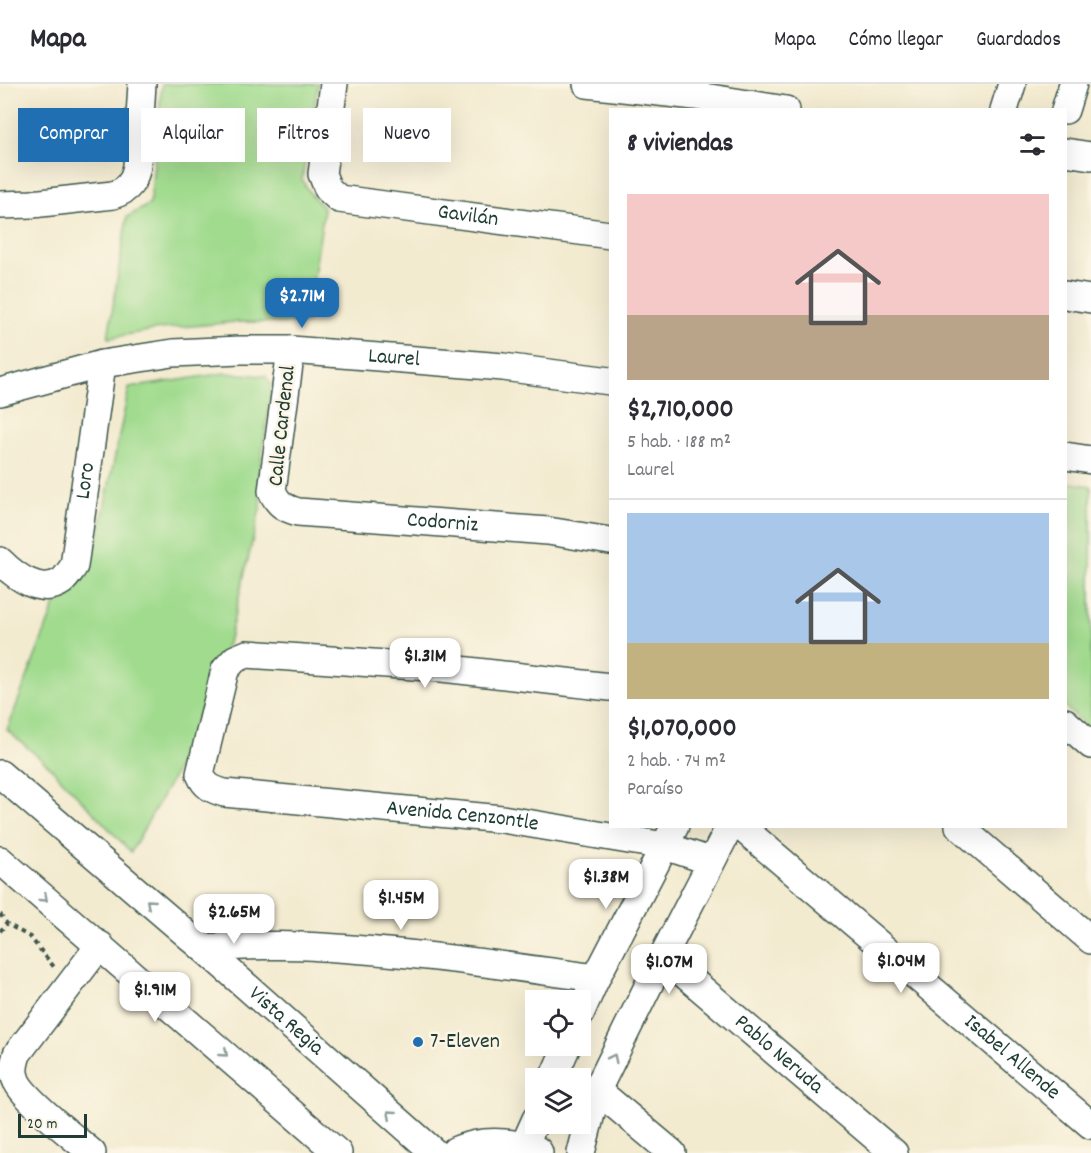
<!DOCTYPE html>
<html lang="es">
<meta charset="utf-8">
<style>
:root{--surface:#fff;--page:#f2f2f3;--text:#2b2b33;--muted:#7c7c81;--line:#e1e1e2;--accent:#1f6fb2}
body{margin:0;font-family:Dekko,sans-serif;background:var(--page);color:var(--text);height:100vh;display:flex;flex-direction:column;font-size:22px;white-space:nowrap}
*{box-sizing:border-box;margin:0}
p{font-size:20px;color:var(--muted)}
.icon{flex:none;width:33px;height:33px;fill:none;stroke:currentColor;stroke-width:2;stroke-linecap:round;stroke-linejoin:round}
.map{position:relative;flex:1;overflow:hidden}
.details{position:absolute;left:609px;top:24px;width:458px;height:720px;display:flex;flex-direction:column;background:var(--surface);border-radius:0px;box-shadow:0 6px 24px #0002}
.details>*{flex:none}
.banner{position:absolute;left:18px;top:24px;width:501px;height:54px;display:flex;gap:12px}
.controls{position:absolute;left:525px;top:906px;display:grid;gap:12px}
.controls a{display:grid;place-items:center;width:66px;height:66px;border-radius:0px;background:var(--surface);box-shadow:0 6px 24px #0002;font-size:30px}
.scale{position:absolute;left:18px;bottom:15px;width:69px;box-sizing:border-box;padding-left:6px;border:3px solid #1f3d34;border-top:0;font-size:16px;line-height:21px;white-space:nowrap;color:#1f3d34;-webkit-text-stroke:4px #fcf5e5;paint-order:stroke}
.price{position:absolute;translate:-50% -51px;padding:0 14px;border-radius:12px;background:#fff;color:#222;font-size:20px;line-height:39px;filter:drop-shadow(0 2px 3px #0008)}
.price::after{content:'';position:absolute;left:50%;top:36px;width:18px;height:14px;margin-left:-9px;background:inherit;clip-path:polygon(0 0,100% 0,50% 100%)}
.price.selected{background:var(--accent);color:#fff}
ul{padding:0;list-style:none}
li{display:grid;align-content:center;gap:12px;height:318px;padding:0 18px}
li+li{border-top:2px solid var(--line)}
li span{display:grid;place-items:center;height:186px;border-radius:0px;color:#555}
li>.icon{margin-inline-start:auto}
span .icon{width:108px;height:108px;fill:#fffc;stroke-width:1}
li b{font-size:26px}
h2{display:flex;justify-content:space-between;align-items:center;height:72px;padding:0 18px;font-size:26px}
.pill{padding:0 21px;border-radius:0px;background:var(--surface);box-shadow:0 6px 24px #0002;font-size:21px;line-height:54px}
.pill.selected{background:var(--accent);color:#fff}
header{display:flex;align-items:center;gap:36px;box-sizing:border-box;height:84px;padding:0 30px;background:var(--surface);border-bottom:2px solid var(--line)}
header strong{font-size:28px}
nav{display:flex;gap:33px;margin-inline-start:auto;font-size:21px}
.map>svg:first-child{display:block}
</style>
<header>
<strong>Mapa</strong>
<nav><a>Mapa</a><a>Cómo llegar</a><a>Guardados</a></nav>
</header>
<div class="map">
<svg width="1091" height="1069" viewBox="0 0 1091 1069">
<rect width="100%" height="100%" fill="#fcf5e5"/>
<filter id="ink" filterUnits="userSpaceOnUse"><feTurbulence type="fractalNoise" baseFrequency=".0167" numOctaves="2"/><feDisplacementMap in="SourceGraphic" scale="12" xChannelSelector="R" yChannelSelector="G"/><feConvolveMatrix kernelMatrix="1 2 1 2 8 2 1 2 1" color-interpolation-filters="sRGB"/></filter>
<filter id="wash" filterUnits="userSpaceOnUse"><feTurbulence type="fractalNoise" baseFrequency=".008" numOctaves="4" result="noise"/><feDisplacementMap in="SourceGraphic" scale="24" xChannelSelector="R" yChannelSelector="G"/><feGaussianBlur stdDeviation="1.35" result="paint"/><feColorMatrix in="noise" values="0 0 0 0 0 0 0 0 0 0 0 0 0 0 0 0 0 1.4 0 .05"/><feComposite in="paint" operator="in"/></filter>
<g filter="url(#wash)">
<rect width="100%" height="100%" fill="#f3ebd0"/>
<g fill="#a0db8e" stroke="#608c61" stroke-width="1.5">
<path d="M162,0h156l-16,96 8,13 14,16 -17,114 -72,-1 -75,7 -52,9 19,-121 23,-13z"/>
<path d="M225,289l41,3 6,11 -13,86 2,32 -33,138 -55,134 -42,75 -82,-86 -42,-36 49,-128 24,-19 18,-45 31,-150z"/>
<path d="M1065,398l26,4v244l-26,-23z"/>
</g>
</g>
<g filter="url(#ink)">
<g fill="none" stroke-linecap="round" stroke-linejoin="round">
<defs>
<g id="minor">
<path id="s1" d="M334,0l-12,90 6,15 11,10 271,36"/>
<path d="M587,0l117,13 82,13"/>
<path d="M1004,26l8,-26"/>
<path d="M1065,26l8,-26"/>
<path d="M1065,68l26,4"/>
<path d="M0,121l32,-1 81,-9c16,-5 21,-14 24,-29l5,-82"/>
<path d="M1065,211l26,4"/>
<path id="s2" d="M291,266l-19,141c6,13 12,17 26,21l250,19 62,10"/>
<path id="s3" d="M0,308l102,-28 71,-11 67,-3h51l212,17 107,14"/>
<path d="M1065,372l26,4"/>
<path id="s4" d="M0,477c15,15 41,35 62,20 5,-4 8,-10 12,-15l28,-202"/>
<path id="s5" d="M610,603l-168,-19 -195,-14 -12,5 -10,11 -25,104c5,12 11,15 24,19l278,26 163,27 45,15"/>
<path d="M1065,638l26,23"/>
<path id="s6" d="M0,690l203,174 232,205"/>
<path id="s7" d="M740,742l351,299"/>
<path d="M959,742l132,114"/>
<path d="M0,776l338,293"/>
<path d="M203,864c40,-2 79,-4 119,-1 92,5 183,19 274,31"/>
<path id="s8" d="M663,872l231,197"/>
<path d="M580,930l16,-36 79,-152"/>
<path d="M553,994l14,-32"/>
<path d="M597,1006l75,63"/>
<path d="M523,1064l13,-29"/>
<path d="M92,1069c-17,-15 -73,-57 -77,-76 -3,-8 0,-15 2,-23l83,-109"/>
<path d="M581,1069l16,-63 66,-134 67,-130"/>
</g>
<path id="tertiary" d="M457,1069c26,-11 53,-9 79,0"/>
</defs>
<use href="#minor" stroke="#3f574b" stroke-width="30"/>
<use href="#tertiary" stroke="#3f574b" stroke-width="36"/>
<g stroke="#3f574b" stroke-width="4" stroke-dasharray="4.5 4.5" stroke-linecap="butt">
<path d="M0,830l7,10 23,13 24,30"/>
<path d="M0,847l7,-7"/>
</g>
<use href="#minor" stroke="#fff" stroke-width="27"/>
<use href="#tertiary" stroke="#fff" stroke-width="33"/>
</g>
<defs><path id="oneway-chevron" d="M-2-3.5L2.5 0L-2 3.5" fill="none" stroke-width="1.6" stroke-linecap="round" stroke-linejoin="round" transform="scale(1.5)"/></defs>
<g stroke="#8f9e9a">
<use href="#oneway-chevron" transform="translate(44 814) rotate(41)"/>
<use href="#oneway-chevron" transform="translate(150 819) rotate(-139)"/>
<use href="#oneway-chevron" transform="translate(224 969) rotate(41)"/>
<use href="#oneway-chevron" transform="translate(613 974) rotate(-64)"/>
<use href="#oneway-chevron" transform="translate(391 1030) rotate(-139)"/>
</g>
</g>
<circle fill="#1f6fb2" stroke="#fcf5e5" stroke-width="2" cx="418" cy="958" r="6"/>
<g text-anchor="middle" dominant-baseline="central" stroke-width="5" stroke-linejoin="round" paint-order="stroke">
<g font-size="22" fill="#1f3d34" stroke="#fcf5e5">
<text stroke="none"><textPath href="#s1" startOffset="252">Gavilán</textPath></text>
<text stroke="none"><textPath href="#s3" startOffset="399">Laurel</textPath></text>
<text transform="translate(283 342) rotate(-84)">Calle Cardenal</text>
<text stroke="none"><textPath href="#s4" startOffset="176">Loro</textPath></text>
<text stroke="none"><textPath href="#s2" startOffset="322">Codorniz</textPath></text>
<text stroke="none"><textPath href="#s5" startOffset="771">Avenida Cenzontle</textPath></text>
<text stroke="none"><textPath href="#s6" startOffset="378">Vista Regia</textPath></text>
<text stroke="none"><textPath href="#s8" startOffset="152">Pablo Neruda</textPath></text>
<text stroke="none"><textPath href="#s7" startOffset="357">Isabel Allende</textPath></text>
</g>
<g font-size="22" fill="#1f3d34" stroke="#fcf5e5" text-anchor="start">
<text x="430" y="958">7-Eleven</text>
</g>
</g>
</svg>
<div class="controls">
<a><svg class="icon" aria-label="locate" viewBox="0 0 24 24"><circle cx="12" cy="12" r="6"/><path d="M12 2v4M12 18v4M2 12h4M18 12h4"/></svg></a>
<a><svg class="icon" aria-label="layers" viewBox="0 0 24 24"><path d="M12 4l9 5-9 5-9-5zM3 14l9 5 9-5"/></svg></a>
</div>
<div class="scale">20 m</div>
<b class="price selected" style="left:302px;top:245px">$2.71M</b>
<b class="price" style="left:425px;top:605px">$1.31M</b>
<b class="price" style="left:606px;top:826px">$1.38M</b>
<b class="price" style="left:401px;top:847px">$1.45M</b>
<b class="price" style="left:234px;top:861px">$2.65M</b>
<b class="price" style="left:901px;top:910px">$1.04M</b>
<b class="price" style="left:669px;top:911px">$1.07M</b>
<b class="price" style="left:155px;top:939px">$1.91M</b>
<div class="banner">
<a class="pill selected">Comprar</a>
<a class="pill">Alquilar</a>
<a class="pill">Filtros</a>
<a class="pill">Nuevo</a>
</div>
<section class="details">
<h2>8 viviendas<svg class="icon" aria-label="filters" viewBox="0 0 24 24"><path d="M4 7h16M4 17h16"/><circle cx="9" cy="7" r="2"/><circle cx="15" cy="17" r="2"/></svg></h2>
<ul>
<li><span style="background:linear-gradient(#f6c9c9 65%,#b9a48a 0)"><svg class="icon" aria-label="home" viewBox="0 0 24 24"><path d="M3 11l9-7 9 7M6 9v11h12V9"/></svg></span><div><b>$2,710,000</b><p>5 hab. · 188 m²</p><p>Laurel</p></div></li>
<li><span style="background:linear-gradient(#a9c7e8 70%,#c2b280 0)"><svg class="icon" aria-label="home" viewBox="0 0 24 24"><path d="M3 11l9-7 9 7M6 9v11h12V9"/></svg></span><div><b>$1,070,000</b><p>2 hab. · 74 m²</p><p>Paraíso</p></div></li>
</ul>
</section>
</div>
